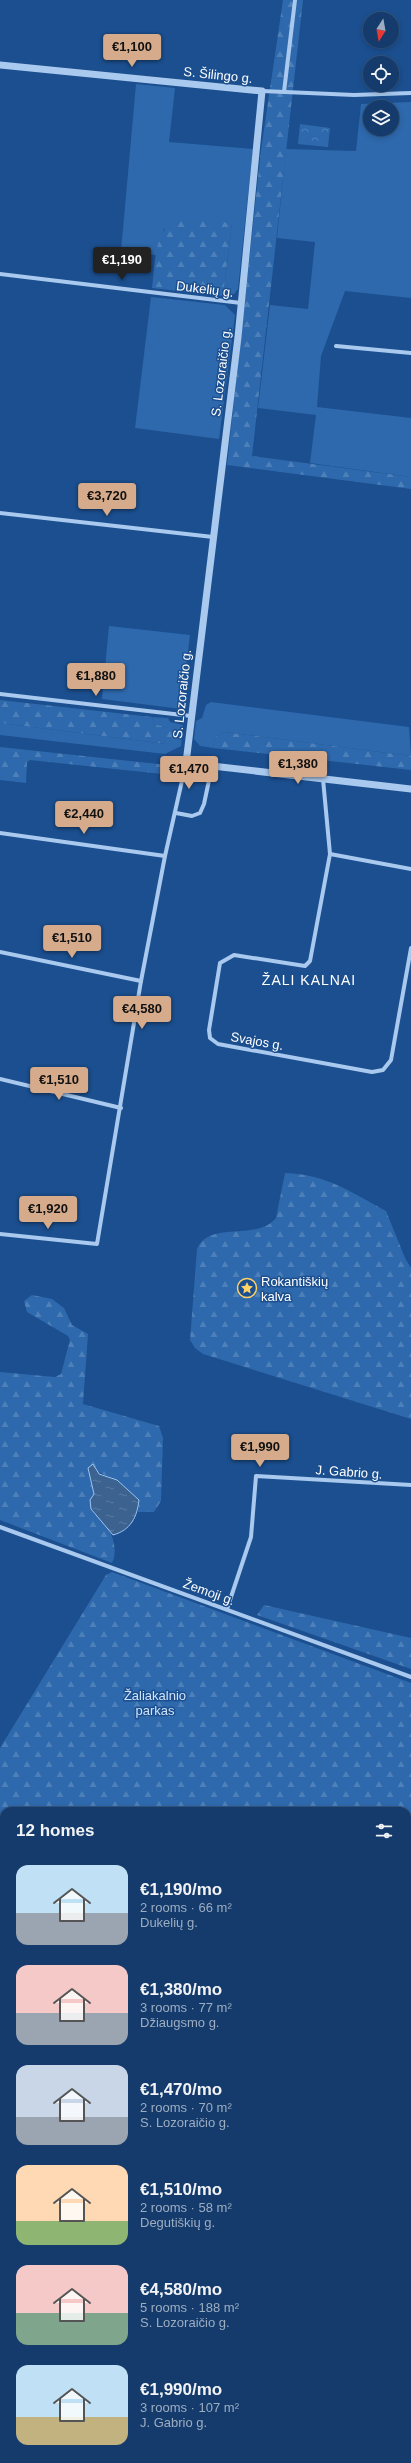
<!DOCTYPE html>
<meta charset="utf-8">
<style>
:root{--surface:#143b6b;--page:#1d4271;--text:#f1f3f6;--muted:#9dadc1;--line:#33557e;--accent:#d6ab8b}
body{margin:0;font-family:Helvetica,sans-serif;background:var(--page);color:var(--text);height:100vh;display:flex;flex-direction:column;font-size:15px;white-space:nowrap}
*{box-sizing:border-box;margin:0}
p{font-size:13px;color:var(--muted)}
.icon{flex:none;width:22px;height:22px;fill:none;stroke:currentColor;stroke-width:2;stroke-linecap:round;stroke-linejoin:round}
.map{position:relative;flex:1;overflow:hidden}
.drawer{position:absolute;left:0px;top:1807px;width:411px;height:656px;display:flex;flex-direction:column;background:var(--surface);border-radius:12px 12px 0 0;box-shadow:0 2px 6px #0003,0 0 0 1px var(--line)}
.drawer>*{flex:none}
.needle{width:26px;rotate:191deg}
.controls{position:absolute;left:363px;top:12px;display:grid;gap:8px}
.controls a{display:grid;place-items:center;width:36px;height:36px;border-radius:50%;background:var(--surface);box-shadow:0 2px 6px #0003,0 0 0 1px var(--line);font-size:20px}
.price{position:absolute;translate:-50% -34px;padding:0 9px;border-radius:4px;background:var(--accent);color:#111;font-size:13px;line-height:26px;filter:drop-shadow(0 1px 2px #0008)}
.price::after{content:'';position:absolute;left:50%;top:24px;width:12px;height:9px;margin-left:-6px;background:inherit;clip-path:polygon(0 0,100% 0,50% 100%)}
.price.selected{background:#222;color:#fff}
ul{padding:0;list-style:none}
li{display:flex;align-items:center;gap:12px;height:100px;padding:0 16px}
li span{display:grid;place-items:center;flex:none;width:112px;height:80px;border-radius:12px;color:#555}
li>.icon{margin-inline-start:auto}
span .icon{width:48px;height:48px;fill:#fffc;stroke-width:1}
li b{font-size:17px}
h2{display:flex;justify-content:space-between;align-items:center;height:48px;padding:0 16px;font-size:17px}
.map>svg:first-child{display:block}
</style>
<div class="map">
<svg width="411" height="2463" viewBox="0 0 411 2463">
<defs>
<pattern id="forest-firs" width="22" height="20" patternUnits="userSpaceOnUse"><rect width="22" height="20" fill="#2e69ad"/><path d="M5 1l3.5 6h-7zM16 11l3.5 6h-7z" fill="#4d80b9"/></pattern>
<pattern id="park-crowns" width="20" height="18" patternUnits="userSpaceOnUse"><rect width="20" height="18" fill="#2e69ad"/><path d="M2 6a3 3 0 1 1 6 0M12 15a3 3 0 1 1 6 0" fill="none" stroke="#4d80b9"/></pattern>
<pattern id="water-ripples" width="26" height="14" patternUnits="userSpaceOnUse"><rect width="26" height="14" fill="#3c6290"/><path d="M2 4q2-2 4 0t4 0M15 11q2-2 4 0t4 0" fill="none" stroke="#597aa1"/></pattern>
</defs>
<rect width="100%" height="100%" fill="#1b4f8f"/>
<g fill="#2e69ad" fill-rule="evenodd">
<path d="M136,84l39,4 -6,54 84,7 -15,140 -4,5 -11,2 9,-73 -68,6 -8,26 -35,-4z"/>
<path d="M411,102v196l-66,-7 -24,65 -4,51 94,11v59l-101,-14 6,-48 -58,-7 12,-103 38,4 7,-67 -38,-4 9,-89 70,2 5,-47zM370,107h22v22h-22z"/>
<path d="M151,297l74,8 10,10 -16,124 -84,-11z"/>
<path d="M109,626l81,9 -9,74 -79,-10z"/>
<path d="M211,702l198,25 2,29 -187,-24 -9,5 -2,11 -13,-2 -6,-7 2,-18 6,-3 4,-13z"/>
<path d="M152,717l16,1 2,4 13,3 -2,21 -16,8 -165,-19v-12l166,21 2,-16 -14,-4z"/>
</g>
<g fill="url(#forest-firs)" fill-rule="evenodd">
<path d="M283,0h20l-51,456 159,21v12l-184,-24 34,-315z"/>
<path d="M179,218l53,5 -9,73 -71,-8c3,-24 2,-60 27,-70z"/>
<path d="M0,700l152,17 2,7 14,4 5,5 -2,8 -5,3 -166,-21z"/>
<path d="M224,732l187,24v14l-198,-22 2,-11z"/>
<path d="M0,747l167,18 5,3v7l-142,-15 -3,2 -1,21 -26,-3z"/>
<path d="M285,1173c41,1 66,19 101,38l19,47 6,10v151l-208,-65 -8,-6 -5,-8 7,-91c12,-29 59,-7 79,-31z"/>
<path d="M32,1295l20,4 12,9 8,17 16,9 -5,70 76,22 4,12 -2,63 -7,11h-16l1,-12 -22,-20 -29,-12 6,26 -4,6 4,14c15,8 26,33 18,49l-112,-43v-148l55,5 6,-3 9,-34 -2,-4 -41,-24 -3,-11z"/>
<path d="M112,1572l299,111v780h-411v-715l106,-173zM4,1811h403v648h-403z"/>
<path d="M264,1605l147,33v31l-154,-54z"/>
</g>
<path fill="url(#park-crowns)" d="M300,124l30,4 -2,19 -30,-3z"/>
<path fill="url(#water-ripples)" stroke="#9cc4f0" d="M93,1464l6,10 18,6 22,20c-2,17 -8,30 -26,35l-22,-26 -1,-9 4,-6 -6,-26z"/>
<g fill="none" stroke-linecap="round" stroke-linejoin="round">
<g stroke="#a9c9ee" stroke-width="4">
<path d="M262,91l92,4 57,-2"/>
<path d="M284,92l11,-92"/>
<path d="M0,274l241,29"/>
<path d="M336,346l75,7"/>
<path d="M0,513l213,24"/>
<path d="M0,694l191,22"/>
<path d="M323,779l7,75 -20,107 -5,5 -71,-11 -14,8 -11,67 1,8 8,6 154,28 11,-2 8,-10 20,-112"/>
<path d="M176,813l16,3 8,-3 4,-9 8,-38"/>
<path d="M0,833l165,23"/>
<path d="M330,854l81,15"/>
<path d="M0,952l141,29"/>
<path d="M0,1079l121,29"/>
<path d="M0,1234l97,10 44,-263 24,-125 21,-93"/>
<path d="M0,1527l411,150"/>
<path d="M227,1609l24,-72 5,-61 155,9"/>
</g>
<path stroke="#a9c9ee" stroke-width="7" d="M0,65l262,26 -24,246 -52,426 225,26"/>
</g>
<defs>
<symbol id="sight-ring" viewBox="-11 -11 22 22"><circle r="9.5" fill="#1b4f8f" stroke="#ffd166" stroke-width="1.5"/><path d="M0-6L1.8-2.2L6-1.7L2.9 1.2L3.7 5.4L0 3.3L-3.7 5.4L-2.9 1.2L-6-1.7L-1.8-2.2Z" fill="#ffd166"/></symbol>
</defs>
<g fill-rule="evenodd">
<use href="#sight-ring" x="236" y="1277" width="22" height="22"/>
</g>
<g text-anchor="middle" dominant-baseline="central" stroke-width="3" stroke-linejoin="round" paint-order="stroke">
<g font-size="13" fill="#fff" stroke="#1b4f8f">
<text transform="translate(218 75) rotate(6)">S. Šilingo g.</text>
<text transform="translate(205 289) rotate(7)">Dukelių g.</text>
<text transform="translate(221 372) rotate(-83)">S. Lozoraičio g.</text>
<text transform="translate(182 694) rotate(-84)">S. Lozoraičio g.</text>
<text transform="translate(257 1041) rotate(10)">Svajos g.</text>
<text transform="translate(349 1472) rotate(4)">J. Gabrio g.</text>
<text transform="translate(209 1592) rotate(20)">Žemoji g.</text>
</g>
<g font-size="13" fill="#fff" stroke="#1b4f8f" text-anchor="start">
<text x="261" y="1281">Rokantiškių<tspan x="261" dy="15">kalva</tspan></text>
</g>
<g font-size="13" fill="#cfe3fa" stroke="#1b4f8f">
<text x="155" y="1695">Žaliakalnio<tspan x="155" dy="15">parkas</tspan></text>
</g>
<g font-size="14" letter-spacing="1" fill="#fff" stroke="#1b4f8f">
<text x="309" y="980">ŽALI KALNAI</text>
</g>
</g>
</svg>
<div class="controls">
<a><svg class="needle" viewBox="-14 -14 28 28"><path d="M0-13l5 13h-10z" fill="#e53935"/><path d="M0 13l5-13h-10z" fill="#9dadc1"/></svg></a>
<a><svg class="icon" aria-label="locate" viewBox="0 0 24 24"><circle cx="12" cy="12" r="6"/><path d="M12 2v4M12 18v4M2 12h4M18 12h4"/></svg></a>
<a><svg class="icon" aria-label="layers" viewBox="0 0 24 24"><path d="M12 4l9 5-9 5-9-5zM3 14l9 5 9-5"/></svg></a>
</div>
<b class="price" style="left:132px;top:68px">€1,100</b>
<b class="price selected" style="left:122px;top:281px">€1,190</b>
<b class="price" style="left:107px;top:517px">€3,720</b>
<b class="price" style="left:96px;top:697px">€1,880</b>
<b class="price" style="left:298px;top:785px">€1,380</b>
<b class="price" style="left:189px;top:790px">€1,470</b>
<b class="price" style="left:84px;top:835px">€2,440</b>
<b class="price" style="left:72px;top:959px">€1,510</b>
<b class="price" style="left:142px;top:1030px">€4,580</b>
<b class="price" style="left:59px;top:1101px">€1,510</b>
<b class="price" style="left:48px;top:1230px">€1,920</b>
<b class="price" style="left:260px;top:1468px">€1,990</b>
<section class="drawer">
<h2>12 homes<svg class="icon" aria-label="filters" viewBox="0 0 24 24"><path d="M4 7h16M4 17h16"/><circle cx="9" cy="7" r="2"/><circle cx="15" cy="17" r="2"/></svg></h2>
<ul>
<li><span style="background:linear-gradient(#bfe0f5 60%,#9aa5b1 0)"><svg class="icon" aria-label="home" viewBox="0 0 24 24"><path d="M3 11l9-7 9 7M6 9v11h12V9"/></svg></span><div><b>€1,190/mo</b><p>2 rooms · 66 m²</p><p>Dukelių g.</p></div></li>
<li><span style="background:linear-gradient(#f6c9c9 60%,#9aa5b1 0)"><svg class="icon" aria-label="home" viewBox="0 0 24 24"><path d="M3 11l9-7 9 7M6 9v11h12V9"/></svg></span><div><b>€1,380/mo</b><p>3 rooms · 77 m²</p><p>Džiaugsmo g.</p></div></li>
<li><span style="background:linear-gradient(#c9d6e8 65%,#9aa5b1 0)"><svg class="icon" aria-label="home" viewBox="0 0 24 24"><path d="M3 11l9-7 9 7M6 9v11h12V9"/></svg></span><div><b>€1,470/mo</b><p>2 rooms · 70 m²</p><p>S. Lozoraičio g.</p></div></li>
<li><span style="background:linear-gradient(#ffd9b3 70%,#8fb573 0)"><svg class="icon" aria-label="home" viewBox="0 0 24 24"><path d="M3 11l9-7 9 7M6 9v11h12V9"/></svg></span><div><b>€1,510/mo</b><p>2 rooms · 58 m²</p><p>Degutiškių g.</p></div></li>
<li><span style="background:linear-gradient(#f6c9c9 60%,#7fa58c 0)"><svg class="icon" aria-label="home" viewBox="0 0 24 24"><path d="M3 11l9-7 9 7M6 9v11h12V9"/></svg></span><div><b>€4,580/mo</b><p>5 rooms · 188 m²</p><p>S. Lozoraičio g.</p></div></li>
<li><span style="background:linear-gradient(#bfe0f5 65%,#c2b280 0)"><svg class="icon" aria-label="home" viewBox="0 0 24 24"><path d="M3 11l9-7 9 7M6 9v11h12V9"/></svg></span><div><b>€1,990/mo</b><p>3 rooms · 107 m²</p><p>J. Gabrio g.</p></div></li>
</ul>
</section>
</div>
